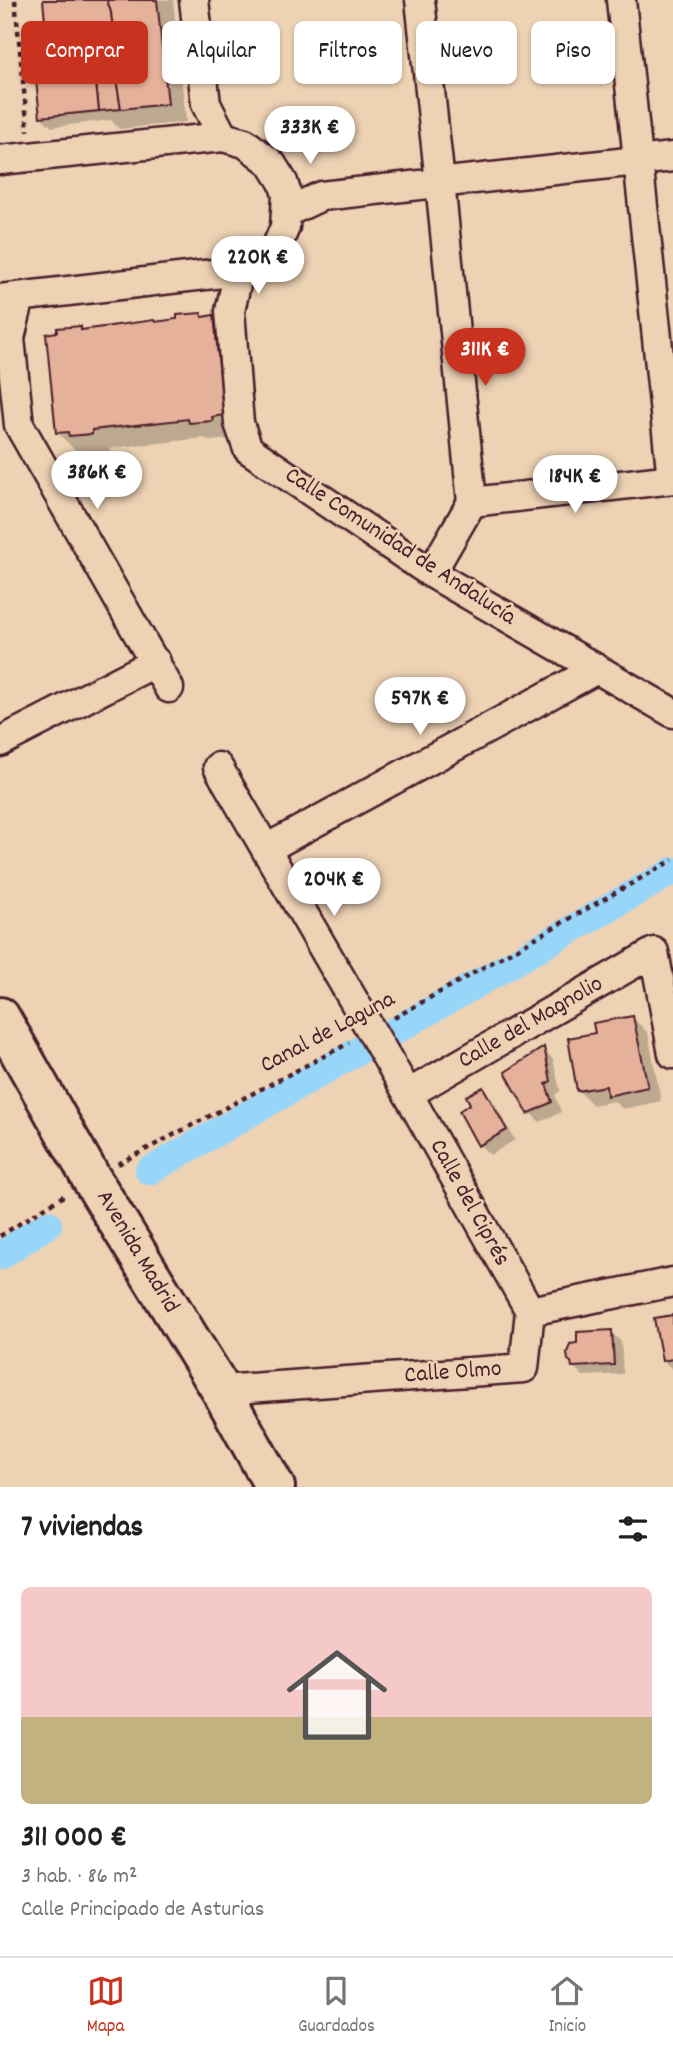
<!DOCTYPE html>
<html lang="es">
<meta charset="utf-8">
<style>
:root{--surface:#fff;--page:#f2f2f2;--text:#202124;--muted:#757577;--line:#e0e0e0;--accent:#c8321e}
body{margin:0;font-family:Dekko,sans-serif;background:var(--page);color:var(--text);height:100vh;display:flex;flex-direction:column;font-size:26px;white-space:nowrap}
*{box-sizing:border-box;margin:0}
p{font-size:23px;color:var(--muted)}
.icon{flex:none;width:38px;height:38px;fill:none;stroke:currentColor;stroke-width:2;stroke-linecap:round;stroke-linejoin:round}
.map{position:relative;height:1487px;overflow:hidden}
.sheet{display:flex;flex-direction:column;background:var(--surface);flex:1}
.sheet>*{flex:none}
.banner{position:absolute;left:21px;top:21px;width:632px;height:63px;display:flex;gap:14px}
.price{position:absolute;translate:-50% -60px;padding:0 16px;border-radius:24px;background:#fff;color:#222;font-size:23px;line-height:46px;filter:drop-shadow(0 2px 4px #0008)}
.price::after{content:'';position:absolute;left:50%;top:42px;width:21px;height:16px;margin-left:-10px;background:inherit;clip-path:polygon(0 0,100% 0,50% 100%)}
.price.current{background:var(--accent);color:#fff}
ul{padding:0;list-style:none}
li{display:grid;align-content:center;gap:14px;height:371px;padding:0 21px}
li span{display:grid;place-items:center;height:217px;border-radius:10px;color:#555}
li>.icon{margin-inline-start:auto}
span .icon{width:126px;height:126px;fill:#fffc;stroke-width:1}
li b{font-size:30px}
h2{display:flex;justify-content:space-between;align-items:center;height:84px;padding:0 21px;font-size:30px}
.chip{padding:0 24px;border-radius:10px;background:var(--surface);box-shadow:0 2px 5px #0004;font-size:24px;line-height:63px}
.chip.current{background:var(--accent);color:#fff}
.dock{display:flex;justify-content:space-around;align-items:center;height:98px;border-top:2px solid var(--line);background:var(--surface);font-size:19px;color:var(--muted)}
.dock a{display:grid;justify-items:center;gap:4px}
.dock .current{color:var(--accent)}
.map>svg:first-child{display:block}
</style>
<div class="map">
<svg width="673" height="1487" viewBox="0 0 673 1487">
<rect width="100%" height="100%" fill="#edd2b4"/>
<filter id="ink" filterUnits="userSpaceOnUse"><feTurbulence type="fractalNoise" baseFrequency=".0143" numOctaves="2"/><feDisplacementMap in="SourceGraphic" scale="14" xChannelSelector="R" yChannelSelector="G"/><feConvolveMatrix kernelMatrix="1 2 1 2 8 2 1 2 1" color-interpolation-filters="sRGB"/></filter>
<g filter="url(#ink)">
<g fill="#0003">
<path d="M45,0h128l13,122 -67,7 -8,-9 -59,7 -11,-10 6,-95z"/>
<path d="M201,314l3,4 9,-1 19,19 -2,103 -21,2 -4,-3 -95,10v4l-21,2 -4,-4 -9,1 -18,-18 22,-106 4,4 71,-8z"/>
<path d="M633,1018l15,15 13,68 -38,8 -9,-8 -21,4 -15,-15 19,-56z"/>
<path d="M543,1049l10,10 7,32 -5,4 6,17 -21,10 -11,-10z"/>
<path d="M482,1089l10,10 23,41 -25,15 -10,-10 -7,-41z"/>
<path d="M673,1316v54l-10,-10z"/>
<path d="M611,1332l10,10 2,32 -40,2 -10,-10 6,-21z"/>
</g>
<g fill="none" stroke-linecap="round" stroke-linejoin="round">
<g stroke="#98d6f9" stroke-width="28">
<path d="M393,1032l280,-161"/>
<path d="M149,1171l211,-121"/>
<path d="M0,1256l48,-32"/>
</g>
</g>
<g fill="#e6b19a" stroke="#4a1f2b" stroke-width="2">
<path d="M43,0h64l4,12 5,45 -2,9 7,43 -22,2 -5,-46 -16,1 -8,-1 -35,6 -6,-48 16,-2z"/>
<path d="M107,0h50l11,104 -47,5 -7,-43 2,-9 -5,-45z"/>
<path d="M70,65l8,1 16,-1 5,46 -59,6 -5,-46z"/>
<path d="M201,313l1,4 12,-2 10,100 -12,2 1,4 -24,2 -1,-4 -96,11v4l-23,2 -1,-4 -12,1 -10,-99 11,-2v-4l24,-2v4l73,-10 1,2 22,-3v-4z"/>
<path d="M633,1016l15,71 -41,9 -1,-10 -29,5 -9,-53 27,-5 -2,-10z"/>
<path d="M544,1047l7,34 -5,3 6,18 -24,12 -23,-42z"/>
<path d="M483,1087l24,43 -29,16 -19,-35 11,-7 -4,-8z"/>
<path d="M673,1315v44l-11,2 -8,-43z"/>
<path d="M612,1330l2,35 -42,2 -1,-5 -3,-2 -1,-7 3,-9 7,-1v-11z"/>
</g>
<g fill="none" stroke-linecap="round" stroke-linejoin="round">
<defs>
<g id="street">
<path d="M194,0l12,104 17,33"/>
<path d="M420,0l20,182 32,320 -41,71"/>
<path d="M621,0l51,479"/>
<path d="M0,160l223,-23 22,6 26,20 12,19 4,13 -2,32 -9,21 -19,16 -18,7 -239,28"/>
<path d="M287,212l34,-16 352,-39"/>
<path d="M239,271l-9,40 9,112 9,26 183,124 242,140"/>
<path d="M20,297l-10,41 9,87 150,263"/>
<path d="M472,502l201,-23"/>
<path d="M0,742l156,-80"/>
<path d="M218,767l190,327 122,217"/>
<path d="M266,849l331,-180"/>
<path d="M408,1094l246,-142 19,102"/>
<path d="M221,1390l303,-22 6,-57 143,-29"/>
</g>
<path id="secondary" d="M0,1017l91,161 130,212 54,97"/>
</defs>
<use href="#street" stroke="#4a1f2b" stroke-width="33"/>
<use href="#secondary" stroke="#4a1f2b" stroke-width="44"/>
<g stroke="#4a1f2b" stroke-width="4.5" stroke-dasharray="5 5" stroke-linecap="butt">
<path d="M15,0l13,131"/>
<path d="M394,1018l279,-158"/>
<path d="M118,1164l231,-121"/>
<path d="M0,1236l65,-41"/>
</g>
<use href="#street" stroke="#edd2b4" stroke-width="28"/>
<use href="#secondary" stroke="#edd2b4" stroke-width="38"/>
</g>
</g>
<g text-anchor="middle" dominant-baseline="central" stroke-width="5" stroke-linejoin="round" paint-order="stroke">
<g font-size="24" fill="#4a1f2b" stroke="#edd2b4">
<text transform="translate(400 547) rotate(33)">Calle Comunidad de Andalucía</text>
<text transform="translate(531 1023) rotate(-30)">Calle del Magnolio</text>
<text transform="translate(328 1033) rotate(-28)">Canal de Laguna</text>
<text transform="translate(469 1203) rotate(61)">Calle del Ciprés</text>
<text transform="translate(137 1252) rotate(59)">Avenida Madrid</text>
<text transform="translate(453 1373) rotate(-4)">Calle Olmo</text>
</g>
</g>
</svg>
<b class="price" style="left:310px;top:166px">333K €</b>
<b class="price" style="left:258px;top:296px">220K €</b>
<b class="price current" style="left:485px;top:388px">311K €</b>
<b class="price" style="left:97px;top:511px">386K €</b>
<b class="price" style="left:575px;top:515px">184K €</b>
<b class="price" style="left:420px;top:737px">597K €</b>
<b class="price" style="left:334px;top:918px">204K €</b>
<div class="banner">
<a class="chip current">Comprar</a>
<a class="chip">Alquilar</a>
<a class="chip">Filtros</a>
<a class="chip">Nuevo</a>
<a class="chip">Piso</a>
</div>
</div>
<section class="sheet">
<h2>7 viviendas<svg class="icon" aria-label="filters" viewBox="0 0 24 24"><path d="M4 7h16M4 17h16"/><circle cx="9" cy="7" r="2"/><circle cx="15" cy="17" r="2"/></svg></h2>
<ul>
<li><span style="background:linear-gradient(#f6c9c9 60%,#c2b280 0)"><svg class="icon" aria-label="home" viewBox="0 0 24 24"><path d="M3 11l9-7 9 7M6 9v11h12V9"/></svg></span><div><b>311 000 €</b><p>3 hab. · 86 m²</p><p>Calle Principado de Asturias</p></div></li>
</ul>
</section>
<nav class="dock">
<a class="current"><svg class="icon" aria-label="map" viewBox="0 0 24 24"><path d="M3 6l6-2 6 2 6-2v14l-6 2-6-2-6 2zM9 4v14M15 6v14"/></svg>Mapa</a>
<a><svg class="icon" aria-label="saved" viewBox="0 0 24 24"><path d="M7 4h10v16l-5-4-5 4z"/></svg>Guardados</a>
<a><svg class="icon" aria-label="home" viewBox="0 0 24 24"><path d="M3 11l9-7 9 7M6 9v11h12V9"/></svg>Inicio</a>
</nav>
